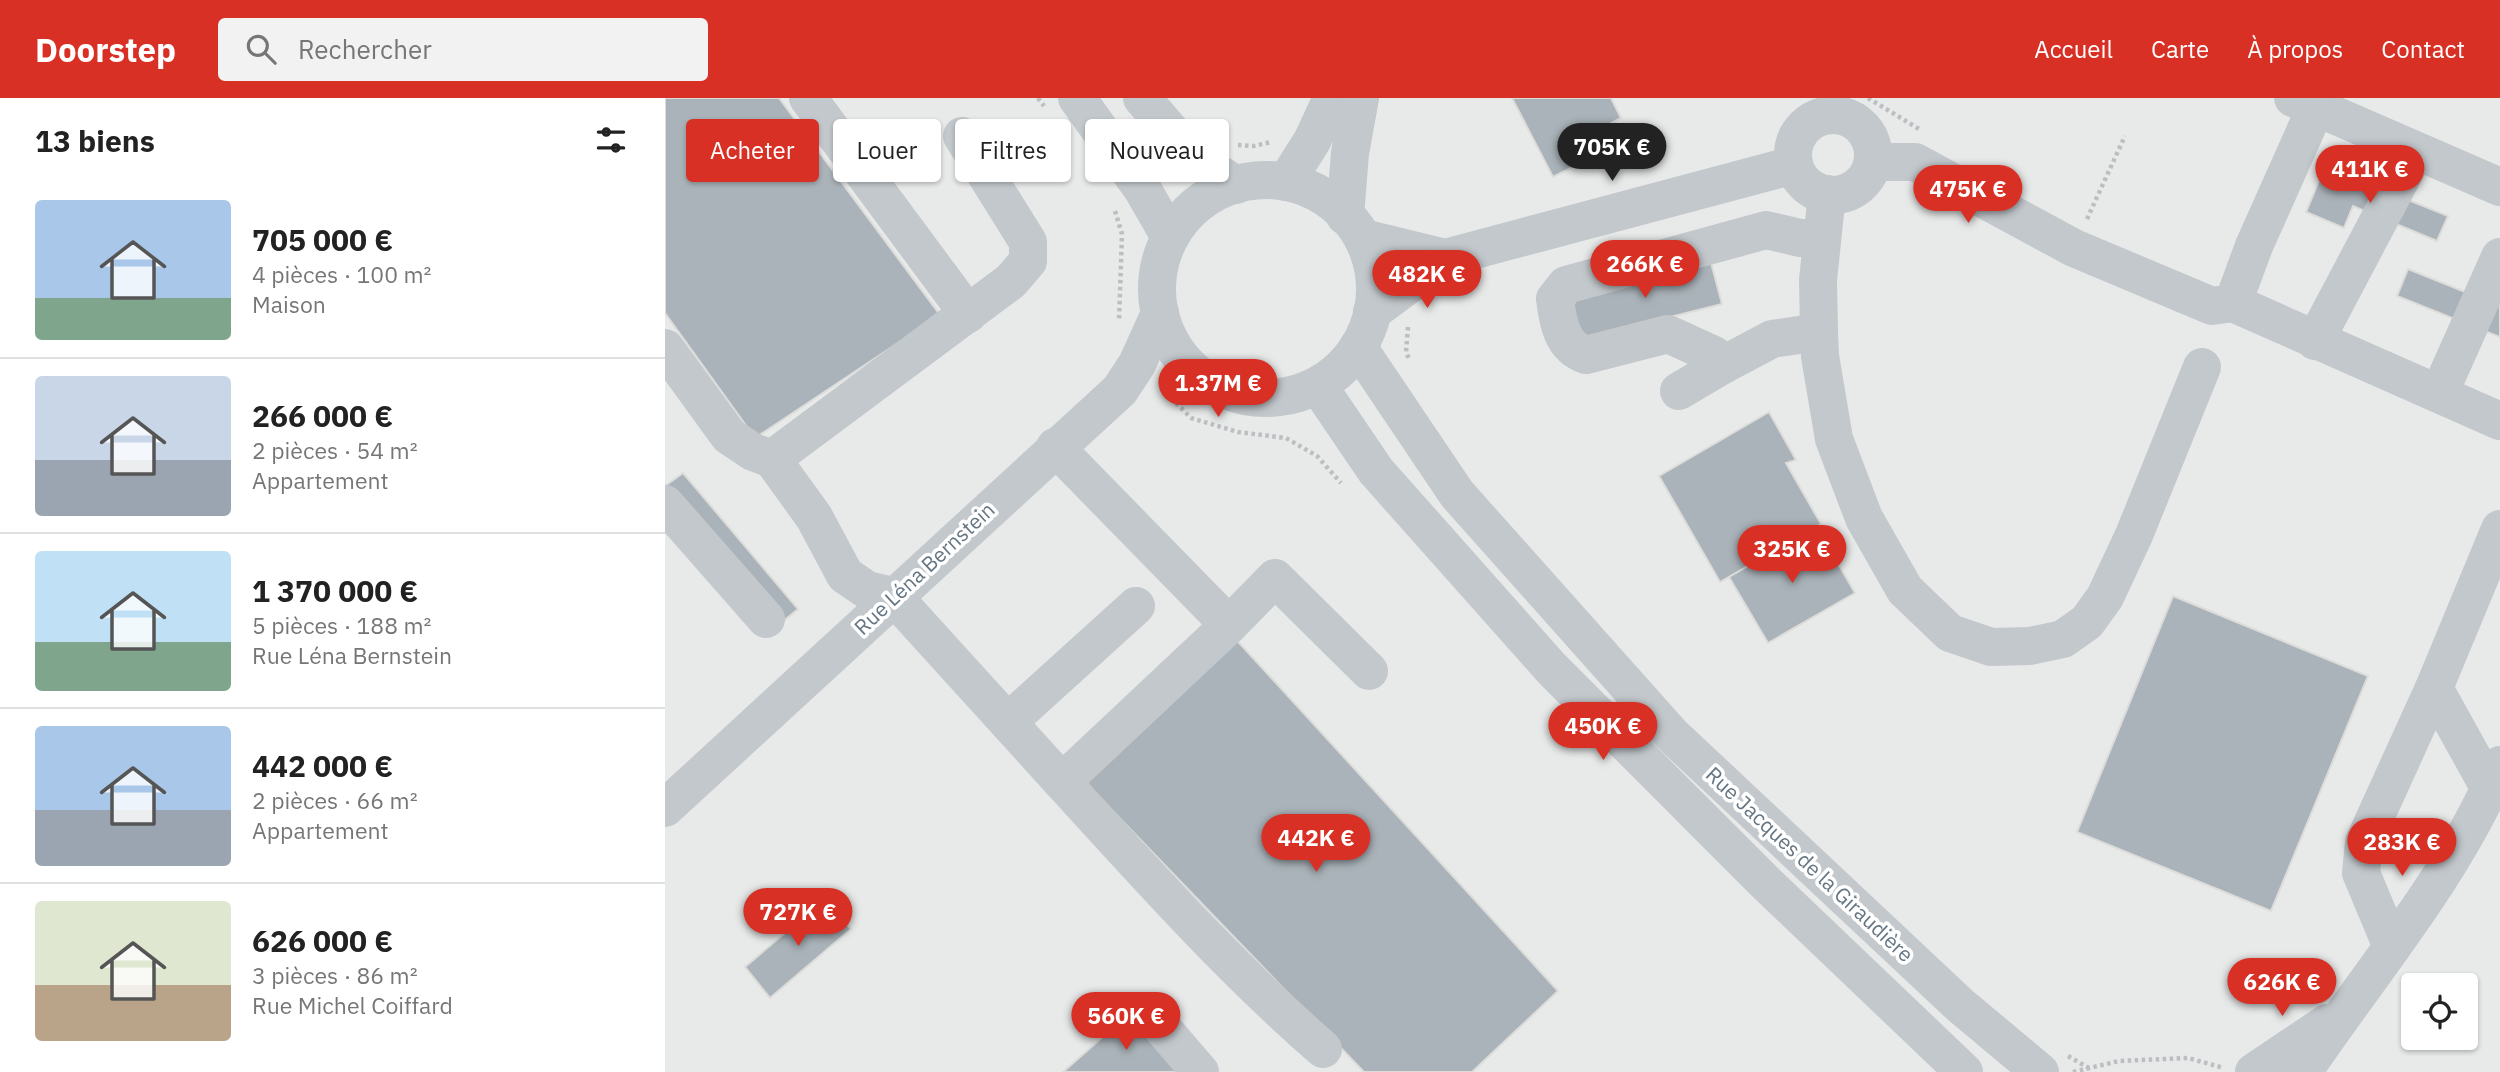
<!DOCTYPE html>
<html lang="fr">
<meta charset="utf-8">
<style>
:root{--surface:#fff;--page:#f2f2f2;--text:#222;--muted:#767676;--line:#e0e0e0;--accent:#d93025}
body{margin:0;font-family:"IBM Plex Sans",sans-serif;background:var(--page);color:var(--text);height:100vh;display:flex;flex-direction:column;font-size:26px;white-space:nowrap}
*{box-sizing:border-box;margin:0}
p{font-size:23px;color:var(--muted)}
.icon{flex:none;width:38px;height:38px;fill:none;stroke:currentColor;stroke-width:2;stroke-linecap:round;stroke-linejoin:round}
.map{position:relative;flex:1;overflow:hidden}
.sheet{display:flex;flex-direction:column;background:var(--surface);width:665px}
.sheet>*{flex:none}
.top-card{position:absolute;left:21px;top:21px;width:665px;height:63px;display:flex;gap:14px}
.fabs{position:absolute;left:1736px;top:875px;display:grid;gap:14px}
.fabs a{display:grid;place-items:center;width:77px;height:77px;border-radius:7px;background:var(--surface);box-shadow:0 2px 5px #0004;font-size:35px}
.price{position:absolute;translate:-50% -60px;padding:0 16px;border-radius:24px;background:var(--accent);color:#fff;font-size:23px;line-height:46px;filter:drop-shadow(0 2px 4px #0008)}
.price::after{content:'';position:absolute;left:50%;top:42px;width:21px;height:16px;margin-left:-10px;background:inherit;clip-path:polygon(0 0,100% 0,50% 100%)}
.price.active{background:#222;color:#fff}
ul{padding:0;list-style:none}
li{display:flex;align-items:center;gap:21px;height:175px;padding:0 35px}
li+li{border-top:2px solid var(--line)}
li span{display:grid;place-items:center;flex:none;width:196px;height:140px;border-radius:7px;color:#555}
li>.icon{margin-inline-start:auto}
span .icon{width:84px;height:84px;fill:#fffc;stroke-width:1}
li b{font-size:30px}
h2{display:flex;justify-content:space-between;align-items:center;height:84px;padding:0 35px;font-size:30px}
.chip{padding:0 24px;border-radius:7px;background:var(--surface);box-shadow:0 2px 5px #0004;font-size:24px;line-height:63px}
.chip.active{background:var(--accent);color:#fff}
header{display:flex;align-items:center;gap:42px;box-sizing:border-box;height:98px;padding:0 35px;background:var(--accent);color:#fff}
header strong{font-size:33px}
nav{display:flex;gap:38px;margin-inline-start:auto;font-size:24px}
.search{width:490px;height:63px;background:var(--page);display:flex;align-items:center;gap:18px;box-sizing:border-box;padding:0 24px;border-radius:7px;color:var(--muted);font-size:26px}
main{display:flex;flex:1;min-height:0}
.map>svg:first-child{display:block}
</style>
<header>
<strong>Doorstep</strong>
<div class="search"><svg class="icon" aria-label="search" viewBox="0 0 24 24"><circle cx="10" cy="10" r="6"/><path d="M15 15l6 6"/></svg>Rechercher</div>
<nav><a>Accueil</a><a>Carte</a><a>À propos</a><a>Contact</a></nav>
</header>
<main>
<section class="sheet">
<h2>13 biens<svg class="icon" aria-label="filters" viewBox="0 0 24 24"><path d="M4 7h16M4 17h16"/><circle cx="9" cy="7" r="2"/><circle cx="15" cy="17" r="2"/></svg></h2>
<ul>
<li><span style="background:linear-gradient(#a9c7e8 70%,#7fa58c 0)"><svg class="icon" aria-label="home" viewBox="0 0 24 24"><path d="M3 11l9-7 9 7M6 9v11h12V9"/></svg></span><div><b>705 000 €</b><p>4 pièces · 100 m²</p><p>Maison</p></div></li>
<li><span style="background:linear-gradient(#c9d6e8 60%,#9aa5b1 0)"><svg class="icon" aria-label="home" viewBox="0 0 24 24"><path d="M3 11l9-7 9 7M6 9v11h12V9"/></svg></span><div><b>266 000 €</b><p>2 pièces · 54 m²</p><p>Appartement</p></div></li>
<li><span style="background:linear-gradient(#bfe0f5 65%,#7fa58c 0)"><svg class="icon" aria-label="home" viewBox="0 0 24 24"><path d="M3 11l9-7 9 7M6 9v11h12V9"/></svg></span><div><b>1 370 000 €</b><p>5 pièces · 188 m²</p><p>Rue Léna Bernstein</p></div></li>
<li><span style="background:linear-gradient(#a9c7e8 60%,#9aa5b1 0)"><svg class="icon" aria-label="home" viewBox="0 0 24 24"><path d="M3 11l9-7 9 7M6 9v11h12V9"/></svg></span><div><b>442 000 €</b><p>2 pièces · 66 m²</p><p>Appartement</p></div></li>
<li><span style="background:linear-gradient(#dfe7d0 60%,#b9a48a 0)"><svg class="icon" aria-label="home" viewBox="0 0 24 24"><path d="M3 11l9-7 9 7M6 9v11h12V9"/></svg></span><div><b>626 000 €</b><p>3 pièces · 86 m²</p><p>Rue Michel Coiffard</p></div></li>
</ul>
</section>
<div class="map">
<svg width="1835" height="974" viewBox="0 0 1835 974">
<rect width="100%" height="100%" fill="#fafaf8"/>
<path fill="#e8e9e9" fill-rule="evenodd" d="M0,0h1835v974h-1835zM1748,887h53v53h-53z"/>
<g fill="#aab3b9" stroke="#dcdcda" stroke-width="2">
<path d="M0,0h114l161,217 -185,123 -90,-125z"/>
<path d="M847,0h99l10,20 -25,13 5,10 -9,5 5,9 -44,22z"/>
<path d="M1660,68l123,50 -11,25 -84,-35 -9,22 -38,-16z"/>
<path d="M1045,161l12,45 -143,36 -11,-44z"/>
<path d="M1743,171l92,37v31l-103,-41z"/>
<path d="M1104,314l27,48 -10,3 35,61 -101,58 -61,-106z"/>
<path d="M18,375l115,136 -17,14 -116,-137z"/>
<path d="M1152,429l38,66 -87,50 -39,-66z"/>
<path d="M1508,498l195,80 -97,235 -194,-79z"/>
<path d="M566,536l327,357 -86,81h-108l-284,-295z"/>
<path d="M160,801l26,30 -81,69 -25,-31z"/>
<path d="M466,914l52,60h-120z"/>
</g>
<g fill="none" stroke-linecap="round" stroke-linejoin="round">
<g stroke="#bbbfc2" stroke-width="4.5" stroke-dasharray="3.5 3.5" stroke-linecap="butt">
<path d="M373,0l6,8"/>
<path d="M1203,0l51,31"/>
<path d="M573,47l16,1 17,-4"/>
<path d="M450,113l7,23 -3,87"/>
<path d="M1422,121l38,-83"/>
<path d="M743,229l-2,25 3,7"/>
<path d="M496,290l30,30 47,14 48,6 31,18 24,27"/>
<path d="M1403,958l21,12"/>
<path d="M1408,974l46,-11 69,-3 36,10"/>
</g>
<g stroke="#c3c8cc" stroke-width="38">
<path d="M143,0l160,216"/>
<path d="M412,0l66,92 27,47"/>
<path d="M477,0l51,59 43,28"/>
<path d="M1651,9l184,80"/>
<circle cx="1168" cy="57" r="40"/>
<path d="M1208,64h42l159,86 138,58 21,-3 21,-57 62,-139 -23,-9"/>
<circle cx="601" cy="191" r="109"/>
<path d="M621,84l26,-41 20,-43"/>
<path d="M1162,96l-9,86 1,52 1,24 14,83 30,79 41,72 45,43 41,14 39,-1 33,-7 24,-17 18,-25 29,-62 68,-168"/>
<path d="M680,118l5,-63 10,-55"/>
<path d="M698,140l82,20"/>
<path d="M1568,205l267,118"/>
<path d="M707,214l73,-54 349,-93"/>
<path d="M1154,234l-47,7 -49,26 -9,-10 -46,-21 -82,21c-24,-8 -28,-32 -31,-56l11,-14 200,-55 34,8h22"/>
<path d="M1650,243l100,-189"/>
<path d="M693,249l99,147 214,240 290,272 79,66"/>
<path d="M0,250l64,88 24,16 19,7 42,58 31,58 22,15 26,6 169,186 167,-157 46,-47 94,93"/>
<path d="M654,289l57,84 176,198 217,217 195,186"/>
<path d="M1014,293l44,-26"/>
<path d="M1774,296l61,-137"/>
<path d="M390,349l174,178"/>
<path d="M107,361l239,-178 17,-20v-19l-66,-106"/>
<path d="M0,406l101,115"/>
<path d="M1769,590l56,101"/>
<path d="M343,624l128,-116"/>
<path d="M397,684c84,92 167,185 261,267"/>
<path d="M0,710l455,-418 17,-26 23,-51"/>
<path d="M1727,849l-31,-74 3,-31 70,-154 66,-159"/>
<path d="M498,931l37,43"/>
<path d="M1589,974l73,-49"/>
<path d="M1638,974c66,-98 152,-198 197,-307"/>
</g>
</g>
<g text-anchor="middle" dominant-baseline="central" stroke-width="7" stroke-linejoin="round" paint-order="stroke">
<g font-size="21" fill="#657683" stroke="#fff">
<text transform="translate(259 470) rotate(-43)">Rue Léna Bernstein</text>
<text transform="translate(1145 766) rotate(43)">Rue Jacques de la Giraudière</text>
</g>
</g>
</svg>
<div class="fabs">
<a><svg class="icon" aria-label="locate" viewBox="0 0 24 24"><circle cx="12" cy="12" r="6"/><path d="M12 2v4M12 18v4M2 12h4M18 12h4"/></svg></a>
</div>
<b class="price active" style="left:947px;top:85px">705K €</b>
<b class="price" style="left:1705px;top:107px">411K €</b>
<b class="price" style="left:1303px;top:127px">475K €</b>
<b class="price" style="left:980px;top:202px">266K €</b>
<b class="price" style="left:762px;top:212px">482K €</b>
<b class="price" style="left:553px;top:321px">1.37M €</b>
<b class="price" style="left:1127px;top:487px">325K €</b>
<b class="price" style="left:938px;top:664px">450K €</b>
<b class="price" style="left:651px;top:776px">442K €</b>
<b class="price" style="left:1737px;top:780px">283K €</b>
<b class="price" style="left:133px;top:850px">727K €</b>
<b class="price" style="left:1617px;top:920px">626K €</b>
<b class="price" style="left:461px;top:954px">560K €</b>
<div class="top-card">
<a class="chip active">Acheter</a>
<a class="chip">Louer</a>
<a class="chip">Filtres</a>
<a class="chip">Nouveau</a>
</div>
</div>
</main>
